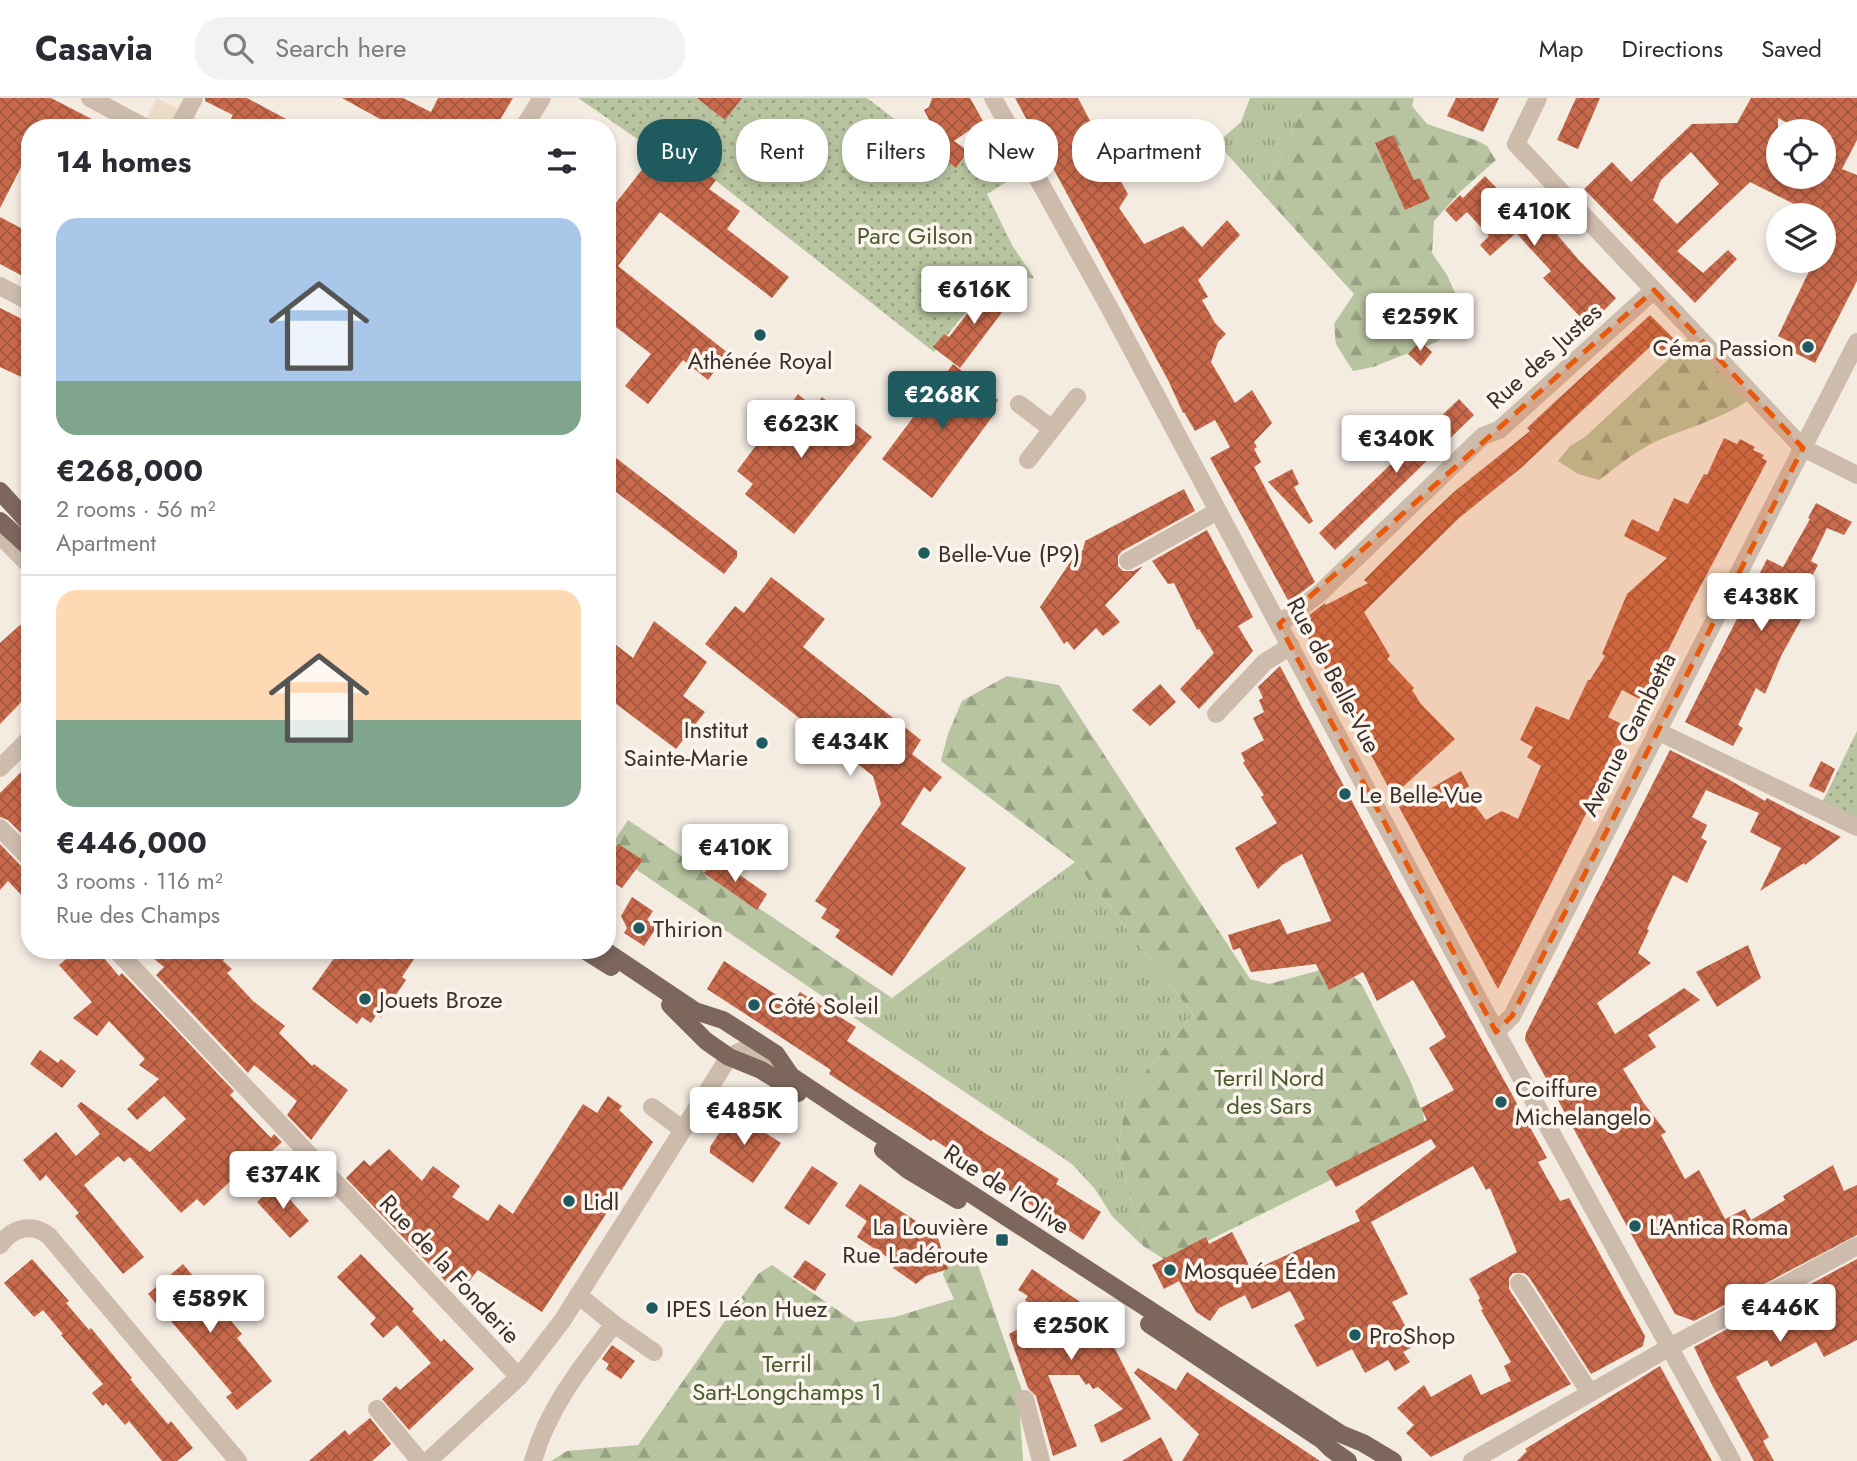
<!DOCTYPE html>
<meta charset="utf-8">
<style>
:root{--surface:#fff;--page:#f2f2f3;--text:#2b2b33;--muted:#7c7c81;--line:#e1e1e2;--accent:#1f5a5e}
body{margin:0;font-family:Jost,sans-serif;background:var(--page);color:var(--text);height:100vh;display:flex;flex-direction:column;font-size:26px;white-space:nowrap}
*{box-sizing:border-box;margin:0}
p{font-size:23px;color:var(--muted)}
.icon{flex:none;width:38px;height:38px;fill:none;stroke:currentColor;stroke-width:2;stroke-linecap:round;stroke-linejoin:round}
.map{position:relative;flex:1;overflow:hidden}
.panel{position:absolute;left:21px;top:21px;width:595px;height:840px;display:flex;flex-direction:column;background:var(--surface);border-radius:28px;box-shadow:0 4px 10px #0003}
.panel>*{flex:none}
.banner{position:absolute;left:637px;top:21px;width:665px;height:63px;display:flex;gap:14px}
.controls{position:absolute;left:1766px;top:21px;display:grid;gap:14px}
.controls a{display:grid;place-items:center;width:70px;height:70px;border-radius:50%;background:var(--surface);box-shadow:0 4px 10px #0003;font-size:35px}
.price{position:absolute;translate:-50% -60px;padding:0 16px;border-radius:7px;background:#fff;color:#222;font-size:23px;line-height:46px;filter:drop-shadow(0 2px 4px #0008)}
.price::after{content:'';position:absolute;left:50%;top:42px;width:21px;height:16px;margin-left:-10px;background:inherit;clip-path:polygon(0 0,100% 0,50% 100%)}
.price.current{background:var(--accent);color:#fff}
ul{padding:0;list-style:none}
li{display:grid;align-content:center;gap:14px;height:371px;padding:0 35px}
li+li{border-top:2px solid var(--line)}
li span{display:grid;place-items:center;height:217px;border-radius:21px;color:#555}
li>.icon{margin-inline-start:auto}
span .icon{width:126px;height:126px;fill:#fffc;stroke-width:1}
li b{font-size:30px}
h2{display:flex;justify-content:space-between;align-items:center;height:84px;padding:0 35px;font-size:30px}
.pill{padding:0 24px;border-radius:28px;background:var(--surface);box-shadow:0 4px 10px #0003;font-size:24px;line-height:63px}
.pill.current{background:var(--accent);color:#fff}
header{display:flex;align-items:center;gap:42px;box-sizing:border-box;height:98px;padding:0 35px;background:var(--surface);border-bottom:2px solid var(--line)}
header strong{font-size:33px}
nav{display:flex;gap:38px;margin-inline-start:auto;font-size:24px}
.search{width:490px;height:63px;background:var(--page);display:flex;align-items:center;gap:18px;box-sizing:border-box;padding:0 24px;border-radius:28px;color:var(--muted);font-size:26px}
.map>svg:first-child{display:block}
</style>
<header>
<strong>Casavia</strong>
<div class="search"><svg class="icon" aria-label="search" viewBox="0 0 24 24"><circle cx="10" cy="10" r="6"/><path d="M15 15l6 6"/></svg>Search here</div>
<nav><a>Map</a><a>Directions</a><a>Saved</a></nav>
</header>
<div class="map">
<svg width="1857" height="1363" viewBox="0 0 1857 1363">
<defs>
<pattern id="grass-tufts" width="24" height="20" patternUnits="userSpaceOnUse" patternTransform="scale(1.75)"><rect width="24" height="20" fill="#b8c4a0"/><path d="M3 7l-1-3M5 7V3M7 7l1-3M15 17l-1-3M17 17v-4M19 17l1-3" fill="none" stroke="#97a083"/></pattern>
<pattern id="forest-firs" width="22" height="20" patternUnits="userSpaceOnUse" patternTransform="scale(1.75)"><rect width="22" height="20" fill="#b8c4a0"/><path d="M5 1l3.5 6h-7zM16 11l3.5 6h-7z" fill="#97a083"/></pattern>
<pattern id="park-dots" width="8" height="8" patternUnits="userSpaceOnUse" patternTransform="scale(1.75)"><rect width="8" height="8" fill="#b8c4a0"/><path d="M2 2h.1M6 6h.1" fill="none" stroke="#97a083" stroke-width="1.8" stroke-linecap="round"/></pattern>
<pattern id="building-cross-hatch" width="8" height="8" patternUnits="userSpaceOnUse" patternTransform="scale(1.75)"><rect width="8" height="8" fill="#c8694b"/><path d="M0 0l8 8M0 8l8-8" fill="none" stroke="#a4573f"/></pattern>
</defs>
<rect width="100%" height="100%" fill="#f4ebe1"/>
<g fill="url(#grass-tufts)">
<path d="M1250,0h58l-45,96 -46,-51 24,-21z"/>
<path d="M1075,764l118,152 -66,80 -9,55 25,97 -31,-30 -17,-27 -23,-25 -222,-149 13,-2 29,-15z"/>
</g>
<g fill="url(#forest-firs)">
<path d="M1308,0h106l-2,8 15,18 51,17 9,5 9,14 -35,31 -27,30 -2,32 15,22 11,24 -5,28 -16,15 -64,25 -20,4 -17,-27 -2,-20 20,-30 -91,-100z"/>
<path d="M1690,238l59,64c-28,19 -59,27 -90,40 -22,10 -41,26 -60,40l-21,-6 -20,-13 12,-15 15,-9 85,-79z"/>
<path d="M1007,578l52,9 191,294 19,5 59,-16 19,2 15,15 48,95 13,33 2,14 -24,18 -234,116 -24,-15 -25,-97 9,-55 66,-80 -118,-152 -134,-101 7,-27 14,-33z"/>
<path d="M628,722l264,178 -29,15 -13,2 -238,-162 1,-10z"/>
<path d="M957,1159l20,5 48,137 -6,3 4,59h-472l16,-10 71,-6 120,-171 14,-9 83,57 40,-5 59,-18 -11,-24 4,-15z"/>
</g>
<g fill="url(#park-dots)">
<path d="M578,0h289l81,62 44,-26 24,42 -29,18 25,51 22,33 -43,2 -57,72 -279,-219 -9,12z"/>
<path d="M1857,633v96l-38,-18z"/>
</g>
<path fill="#ecdcc8" d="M157,0l55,28v2h-70z"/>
<g fill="url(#building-cross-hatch)" fill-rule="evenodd">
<path d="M0,0h51l58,30h-79v22l-30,58z"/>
<path d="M205,0h42l56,30h-77l7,-13 -28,-14z"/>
<path d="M342,0h61l28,14 7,-14h75l-18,30h-120l5,-9z"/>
<path d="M697,0h45l-17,22z"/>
<path d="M932,0h38l13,23 -29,20 14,10 -12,17 -18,-15 -16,13 15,-31 -13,-25 5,-3z"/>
<path d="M1015,0h63l19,36 -3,2 34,58 -9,14 25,36 39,-18 19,21 25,-27 13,15 -42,45 10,17 -6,3 13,23 11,11 -8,8 -7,20 24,41 17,-13 20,33 -18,19 3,5 -3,2 7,13 -7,5 61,115 -26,20 -79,-144 20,-11 -15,-27 -20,11 -11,-19 -1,1 -14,-31z"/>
<path d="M1456,0h43l-16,34 -36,-16z"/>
<path d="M1576,0h24l-22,51 -21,-9z"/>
<path d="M1751,0h106v42l-15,29 15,6v106l-42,82 -28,-14 3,-7 -12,-6 36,-75 10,3v-49h-8l-66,-33 -73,69 26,22 25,-23 9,9 -42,44 -111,-114 28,-27 19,20 61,-58 45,-1zM1778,20l25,13h21v46h-46zM1691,54l28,32 -42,40 -24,-24 8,-20z"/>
<path d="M1393,37l21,45 6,-2 10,21 -25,11 -30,-67z"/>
<path d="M659,38l57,44 -7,9 31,22 -13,18 62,48 -17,21 -112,-86 -42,54 110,87 -20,27 -25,-20 -35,44 -23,-18 26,-32 -44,-34v-106l38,-48 -6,-5z"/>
<path d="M1485,78l51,53 -5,11 17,-16 30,35 38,39 -27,28 -46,-48 8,-7 -35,-38 -26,23 -10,-11 9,-9 -22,-24 -11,10 -11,-12 15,-15 3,3z"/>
<path d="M0,119l30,16v47l-30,-16z"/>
<path d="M992,184l20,17 -52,69 -27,-21 11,-13 5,3z"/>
<path d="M0,210l30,15v58l-30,-14z"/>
<path d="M1650,217l31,31 -12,12 -15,-15 -133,125 -62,50 -95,94 26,44 -3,3 27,29 -2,2 9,14 34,35 -62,57 -93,-174 25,-19 1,2 42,-22 -4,-3 60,-60 31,-29 75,-60 -3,-3 32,-30z"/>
<path d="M1420,243l12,11 -11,14 -13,-12z"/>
<path d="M953,266l45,36 -6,9 3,4 -63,85 -50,-39z"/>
<path d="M798,296l16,14 8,-11 50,40 -78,97 -49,-40 8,-10 -16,-13 48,-64 2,2z"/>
<path d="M1459,301l15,16 -139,135 -16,-17z"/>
<path d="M1724,340l13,6 3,-5 15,8 -2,3 11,5 -2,3 5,3 -76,143 -48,97 -21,-11 -14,27 21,11 -131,261 -99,-182 62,-36 8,15 -6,4 23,30 16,-9 16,8 23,-53 -14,-9 6,-10 -13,-7 16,-34 33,14 19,-40h2l15,-24 -3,-2 25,-60 40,-36 -43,-22 8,-17 26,13 16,-34 14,6 16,-30 3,1z"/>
<path d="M607,353l130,100v6l-13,17 -117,-89z"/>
<path d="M1292,371l7,15 -5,3 19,34 -4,3 -41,-42z"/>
<path d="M1184,391l11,22 -73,40 -4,5v10l5,5h10l10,-5 -38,39 15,17 -17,14 -7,-8 -22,22 -7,-9 -3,3 -24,-37 31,-46 12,-11 2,-9z"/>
<path d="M1816,405l36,19 -8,13 -17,-7 -16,33 7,4 -17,32 8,4 -2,8 -26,47 -16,38 -9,-6 -18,37 5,3 -10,18 -48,-24 82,-163 16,8 27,-48 -2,-1z"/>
<path d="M1207,432l46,87 -15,9 15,25 -54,58 -19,-20 34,-36 -15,-24 -2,1 -23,-47 -6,1 -16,-23z"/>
<path d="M771,479l54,42 -22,28 118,93 -9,14 30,23 -12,15 -6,-5 -23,37 65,44 -74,108 -57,-39 5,-7 -19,-12 6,-9 -12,-8 66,-97 -8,-28 -168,-132 30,-38 9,7z"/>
<path d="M654,523l53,41 -24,34 22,16 -29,37 -69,-52v-59l26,20z"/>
<path d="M20,527l10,9v59l-30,31v-81z"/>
<path d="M1280,568l117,220 150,272 -9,4 22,39 9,-3 76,138 -2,10 -52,28 -62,-97 -5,-4h-11l-4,5v11l62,95 -140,73 -25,-24 8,-8 -17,-17 27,-23 7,12 40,-23 10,21 30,-14 -7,-15 7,-4 -30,-52 2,-1 -5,-9 2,-2 -11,-19 48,-27 -27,-64 -4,2 -13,-24 -102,56 37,72 -16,8 24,43 -13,7 7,10 -15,9 -7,-11 -23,13 -13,-24 -35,18 -23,-42 11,-6 -15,-28 -38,18 -7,-14 -26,13 -9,13 -14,-9 -17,-31 -15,8 -12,-24 54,-28 3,7 23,-12 20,39 108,-50 -5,-10 81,-64 -5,-8 -95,48 -10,-16 101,-51 -6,-12 33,-18 -25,-42 17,-11 -33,-57 -36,21 -14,-29 -34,18 -13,-26 -65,8 -11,-24 -7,2 -5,-15 52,-16 7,15 44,-13 -29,-67 -20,11 -24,24 -23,-41 42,-25 -16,-26 3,-2 -21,-32 2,-2 -4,-8 23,-13 -11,-22 11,-6 -5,-12 4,-2 -5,-11z"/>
<path d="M1160,586l16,18 -26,24 -18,-16z"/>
<path d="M1670,652l58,29 37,22 2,-3 74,39 -36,28 -1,-2 -44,28 21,-43 -31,-16 9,-19 -53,-23 -14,27 15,8 -6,13 6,3 -20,42 -14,-8 -26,54 2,1 -11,23 13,10 -54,40 18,31 69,-46 16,12 -52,35 8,12 -33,22 20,33 23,30 -5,3 24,44 14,-9 26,49 20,-10 6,11 34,-20 -2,-4 50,-31 11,26 13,-6v50l-163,86 -19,-7 -150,-274 1,-7z"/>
<path d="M1821,663l14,8 -11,24 -15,-7z"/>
<path d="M30,665v79l-22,-22 -8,-3v-24z"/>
<path d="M0,746l22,23 8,3v34l-22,-23 -8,9z"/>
<path d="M618,746l25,16 -21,28 -15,-10v-17z"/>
<path d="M714,759l53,37 -10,16 -53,-37z"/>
<path d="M632,799l21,14 -6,9 10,7 -13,19 -20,-13 3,-5 -6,-12z"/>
<path d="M1748,847l13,33 -44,29 -21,-35z"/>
<path d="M77,852h20l22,26 3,-3 112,118 -4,4 41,43 3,-4 8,8 -21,19 -4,-5 -53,50 -7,-7 -16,14 -51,-56 -6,5 -6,-6 -34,29 60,72 -21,17 -48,-58 4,-3 -33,-38 -6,6 -17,-21 33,-28 20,24 24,-22 -23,-28 4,-4 69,50 36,-33 -22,-23 -27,24 -10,-11 32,-30 -20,-14 6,-6 -36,-38 -12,15 -24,-18 19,-16 -33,-37z"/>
<path d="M143,852h89l-9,11 9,8 -5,4 26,28 32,25 -6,7 33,33 2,-2 34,26 -37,50 -24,-25 10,-14 -43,-36 -6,8 -92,-98 8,-8z"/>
<path d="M340,852h80l-18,27 4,3 -25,37 -4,-3 -6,9 -9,-6 -5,7 -45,-35z"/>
<path d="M724,863l68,44 8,-13 56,35 -9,14 141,94 71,44 -3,5 45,28 -18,28 -127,-86 -23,-15 -2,2 -102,-67 2,-4 -124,-81z"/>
<path d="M40,952l18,13 3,-4 15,12 -14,17 -32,-24z"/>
<path d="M608,998l14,10 -3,4 34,32 -111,170 -64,-42 -13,16 -8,-9 -7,9 -104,-108 18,-18 6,6 19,-17 33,32 11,-15 27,20 -8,11 36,24 11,-17 14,10 70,-110 14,9z"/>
<path d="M733,1014l48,31 -28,40 -43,-30v-6z"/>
<path d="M812,1068l26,17 -29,42 -25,-17z"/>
<path d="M276,1086l33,37 -19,17 -33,-36z"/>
<path d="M860,1086l77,51 11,34 -22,7 -10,8 -23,-16 3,-5 -39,-26 10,-16 -22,-15z"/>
<path d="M361,1156l53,55 -2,2 29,31 3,-3 30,30 -65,61 -27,-31 14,-13 4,4 31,-27 -34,-38 -14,13 -13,-14 6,-6 -39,-41z"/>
<path d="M32,1161l37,42 -3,2 23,27 2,-2 41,50 -2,1 31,37 7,8 3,-3 22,27 -16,13h-15l-33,-40 -4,4 -19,-22 -3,3 -11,-13 11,-9 -42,-49 2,-1 -20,-24 -9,7 -30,-34z"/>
<path d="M1857,1161v81l-33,17 -8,-15 -45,25 -4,-7 -31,17 33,60 -6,4 11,20h-20l-42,-76 -18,-38z"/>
<path d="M805,1162l21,14 -11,17 -22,-14z"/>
<path d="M183,1166l59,70 -5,4 35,43 -35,29 -11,-13 6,-4 -84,-99z"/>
<path d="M1032,1171l67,46 -11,16 27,18 36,70 -50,24 -7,-18 29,-16 -25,-22 -5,2 -4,-6 -3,2 -7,-10h-31l29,71 -24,10 -17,-60 -8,-8 -19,-54 33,-18 -17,-16 3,-4 -10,-6z"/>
<path d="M612,1247l23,16 -14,18 -15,-10 3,-5 -7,-5z"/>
<path d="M1660,1268l52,95h-195l10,-10 -2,-2z"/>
<path d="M1138,1270l38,22 11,-18 133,89h-138l17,-27 -65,-61z"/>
<path d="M370,1320l21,26 -19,17h-63l36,-31 4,5z"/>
<path d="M1161,1339l12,24h-51z"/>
</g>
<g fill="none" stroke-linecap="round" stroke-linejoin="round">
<g stroke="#cdbbac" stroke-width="18">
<path d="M90,0l56,30"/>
<path d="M993,0l115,207 388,727 236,429"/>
<path d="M1538,0l-22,46 287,304 54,27"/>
<path d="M178,30l16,-30"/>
<path d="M523,30l19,-30"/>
<path d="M0,188l30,16"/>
<path d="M1019,306l33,25 25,-32"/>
<path d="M1028,362l24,-31"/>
<path d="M0,437l30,31"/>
<path d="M1128,463l90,-50"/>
<path d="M1279,526l41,-31 163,-157 16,-6 155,-140"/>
<path d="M1216,616l49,-52 26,-16"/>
<path d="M1657,633l200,96"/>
<path d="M0,670l30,-30"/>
<path d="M0,730l30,31"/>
<path d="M116,852l403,427"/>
<path d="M1496,934l16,-16 345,-674"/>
<path d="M652,1009l30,22"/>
<path d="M0,1147c12,-17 32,-23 49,-9l189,225"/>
<path d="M1519,1185l71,110"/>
<path d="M614,1226l40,28"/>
<path d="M1025,1301l16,62"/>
<path d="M377,1311l43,52"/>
<path d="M428,1363l91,-84 43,-56 167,-264 16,-8 7,2 37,22"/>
<path d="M533,1363c15,-53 48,-94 81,-137l-36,-29"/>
<path d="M1472,1363l198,-114 187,-101"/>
</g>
<g stroke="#7d675c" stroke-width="18">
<path d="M0,393l30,33"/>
<path d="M0,423l30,27"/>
<path d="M584,852l27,17"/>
<path d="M604,852l91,61 28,9 53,34 15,22 63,42 487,316 22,9 30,18"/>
<path d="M670,907l36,36 23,16 32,13 37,23"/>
<path d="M883,1052l25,20 50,30"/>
<path d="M1149,1226l173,116 9,9 17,12"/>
</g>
</g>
<path fill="#e8590c" fill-opacity="0.2" stroke="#e8590c" stroke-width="5" stroke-dasharray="14 9" stroke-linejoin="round" d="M1654,192l149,158 -291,568 -16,16 -217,-408z"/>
<g fill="#1f5a5e" stroke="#fbf5ee" stroke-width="2.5">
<circle cx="760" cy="237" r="7"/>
<circle cx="1808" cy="249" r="7"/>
<circle cx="924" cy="455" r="7"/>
<circle cx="762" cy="645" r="7"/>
<circle cx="1345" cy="696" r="7"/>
<circle cx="639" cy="830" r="7"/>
<circle cx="365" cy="901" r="7"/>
<circle cx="754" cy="907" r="7"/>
<circle cx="1501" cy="1004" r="7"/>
<circle cx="569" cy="1103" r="7"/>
<circle cx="1635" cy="1128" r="7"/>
<rect x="995" y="1135" width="14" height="14" rx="3.5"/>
<circle cx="1170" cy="1172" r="7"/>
<circle cx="652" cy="1210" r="7"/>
<circle cx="1355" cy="1237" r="7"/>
</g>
<g text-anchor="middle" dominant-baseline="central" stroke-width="7" stroke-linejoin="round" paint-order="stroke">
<g font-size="24" fill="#4a5a2e" stroke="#fbf5ee">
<text x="915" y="137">Parc Gilson</text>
<text x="1269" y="979">Terril Nord<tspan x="1269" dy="28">des Sars</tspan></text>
<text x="787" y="1265">Terril<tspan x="787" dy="28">Sart-Longchamps 1</tspan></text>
</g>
<g font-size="24" fill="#3b302b" stroke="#fbf5ee" text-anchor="start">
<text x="1794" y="249" text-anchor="end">Céma Passion</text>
<text x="760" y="262" text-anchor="middle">Athénée Royal</text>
<text x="938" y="455">Belle-Vue (P9)</text>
<text x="748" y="631" text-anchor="end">Institut<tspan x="748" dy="28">Sainte-Marie</tspan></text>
<text x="1359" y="696">Le Belle-Vue</text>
<text x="653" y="830">Thirion</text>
<text x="379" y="901">Jouets Broze</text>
<text x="768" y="907">Côté Soleil</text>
<text x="1515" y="990">Coiffure<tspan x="1515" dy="28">Michelangelo</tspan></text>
<text x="583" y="1103">Lidl</text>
<text x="988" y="1128" text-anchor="end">La Louvière<tspan x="988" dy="28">Rue Ladéroute</tspan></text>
<text x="1649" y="1128">L'Antica Roma</text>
<text x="1184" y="1172">Mosquée Éden</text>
<text x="666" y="1210">IPES Léon Huez</text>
<text x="1369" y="1237">ProShop</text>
</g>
<g font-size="24" fill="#3b302b" stroke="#fbf5ee">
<text transform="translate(1544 258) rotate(-42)">Rue des Justes</text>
<text transform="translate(1334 577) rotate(62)">Rue de Belle-Vue</text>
<text transform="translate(1628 636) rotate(-63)">Avenue Gambetta</text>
<text transform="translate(1007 1091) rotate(33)">Rue de l'Olive</text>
<text transform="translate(450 1171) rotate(47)">Rue de la Fonderie</text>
</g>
</g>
</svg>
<div class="controls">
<a><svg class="icon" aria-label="locate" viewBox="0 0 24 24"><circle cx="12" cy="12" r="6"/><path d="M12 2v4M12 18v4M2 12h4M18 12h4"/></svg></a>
<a><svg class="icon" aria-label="layers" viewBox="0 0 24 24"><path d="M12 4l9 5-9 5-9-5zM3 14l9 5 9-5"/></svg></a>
</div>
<b class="price" style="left:1534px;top:150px">€410K</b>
<b class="price" style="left:974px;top:228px">€616K</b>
<b class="price" style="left:1420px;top:255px">€259K</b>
<b class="price current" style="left:942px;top:333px">€268K</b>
<b class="price" style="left:801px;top:362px">€623K</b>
<b class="price" style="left:1396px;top:377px">€340K</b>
<b class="price" style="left:1761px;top:535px">€438K</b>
<b class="price" style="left:850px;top:680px">€434K</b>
<b class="price" style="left:735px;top:786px">€410K</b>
<b class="price" style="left:744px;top:1049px">€485K</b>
<b class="price" style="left:283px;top:1113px">€374K</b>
<b class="price" style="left:210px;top:1237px">€589K</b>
<b class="price" style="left:1780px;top:1246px">€446K</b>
<b class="price" style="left:1071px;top:1264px">€250K</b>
<div class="banner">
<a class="pill current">Buy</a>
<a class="pill">Rent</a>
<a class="pill">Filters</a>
<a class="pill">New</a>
<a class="pill">Apartment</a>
</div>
<section class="panel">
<h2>14 homes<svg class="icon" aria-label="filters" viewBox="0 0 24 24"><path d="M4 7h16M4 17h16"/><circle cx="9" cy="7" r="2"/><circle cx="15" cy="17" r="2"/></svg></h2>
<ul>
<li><span style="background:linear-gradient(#a9c7e8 75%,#7fa58c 0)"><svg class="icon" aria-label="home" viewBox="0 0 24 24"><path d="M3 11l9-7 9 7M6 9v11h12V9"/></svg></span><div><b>€268,000</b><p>2 rooms · 56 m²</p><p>Apartment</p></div></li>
<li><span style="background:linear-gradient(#ffd9b3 60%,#7fa58c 0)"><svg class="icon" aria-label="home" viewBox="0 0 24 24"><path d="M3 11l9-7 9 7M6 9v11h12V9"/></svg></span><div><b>€446,000</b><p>3 rooms · 116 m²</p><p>Rue des Champs</p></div></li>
</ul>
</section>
</div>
